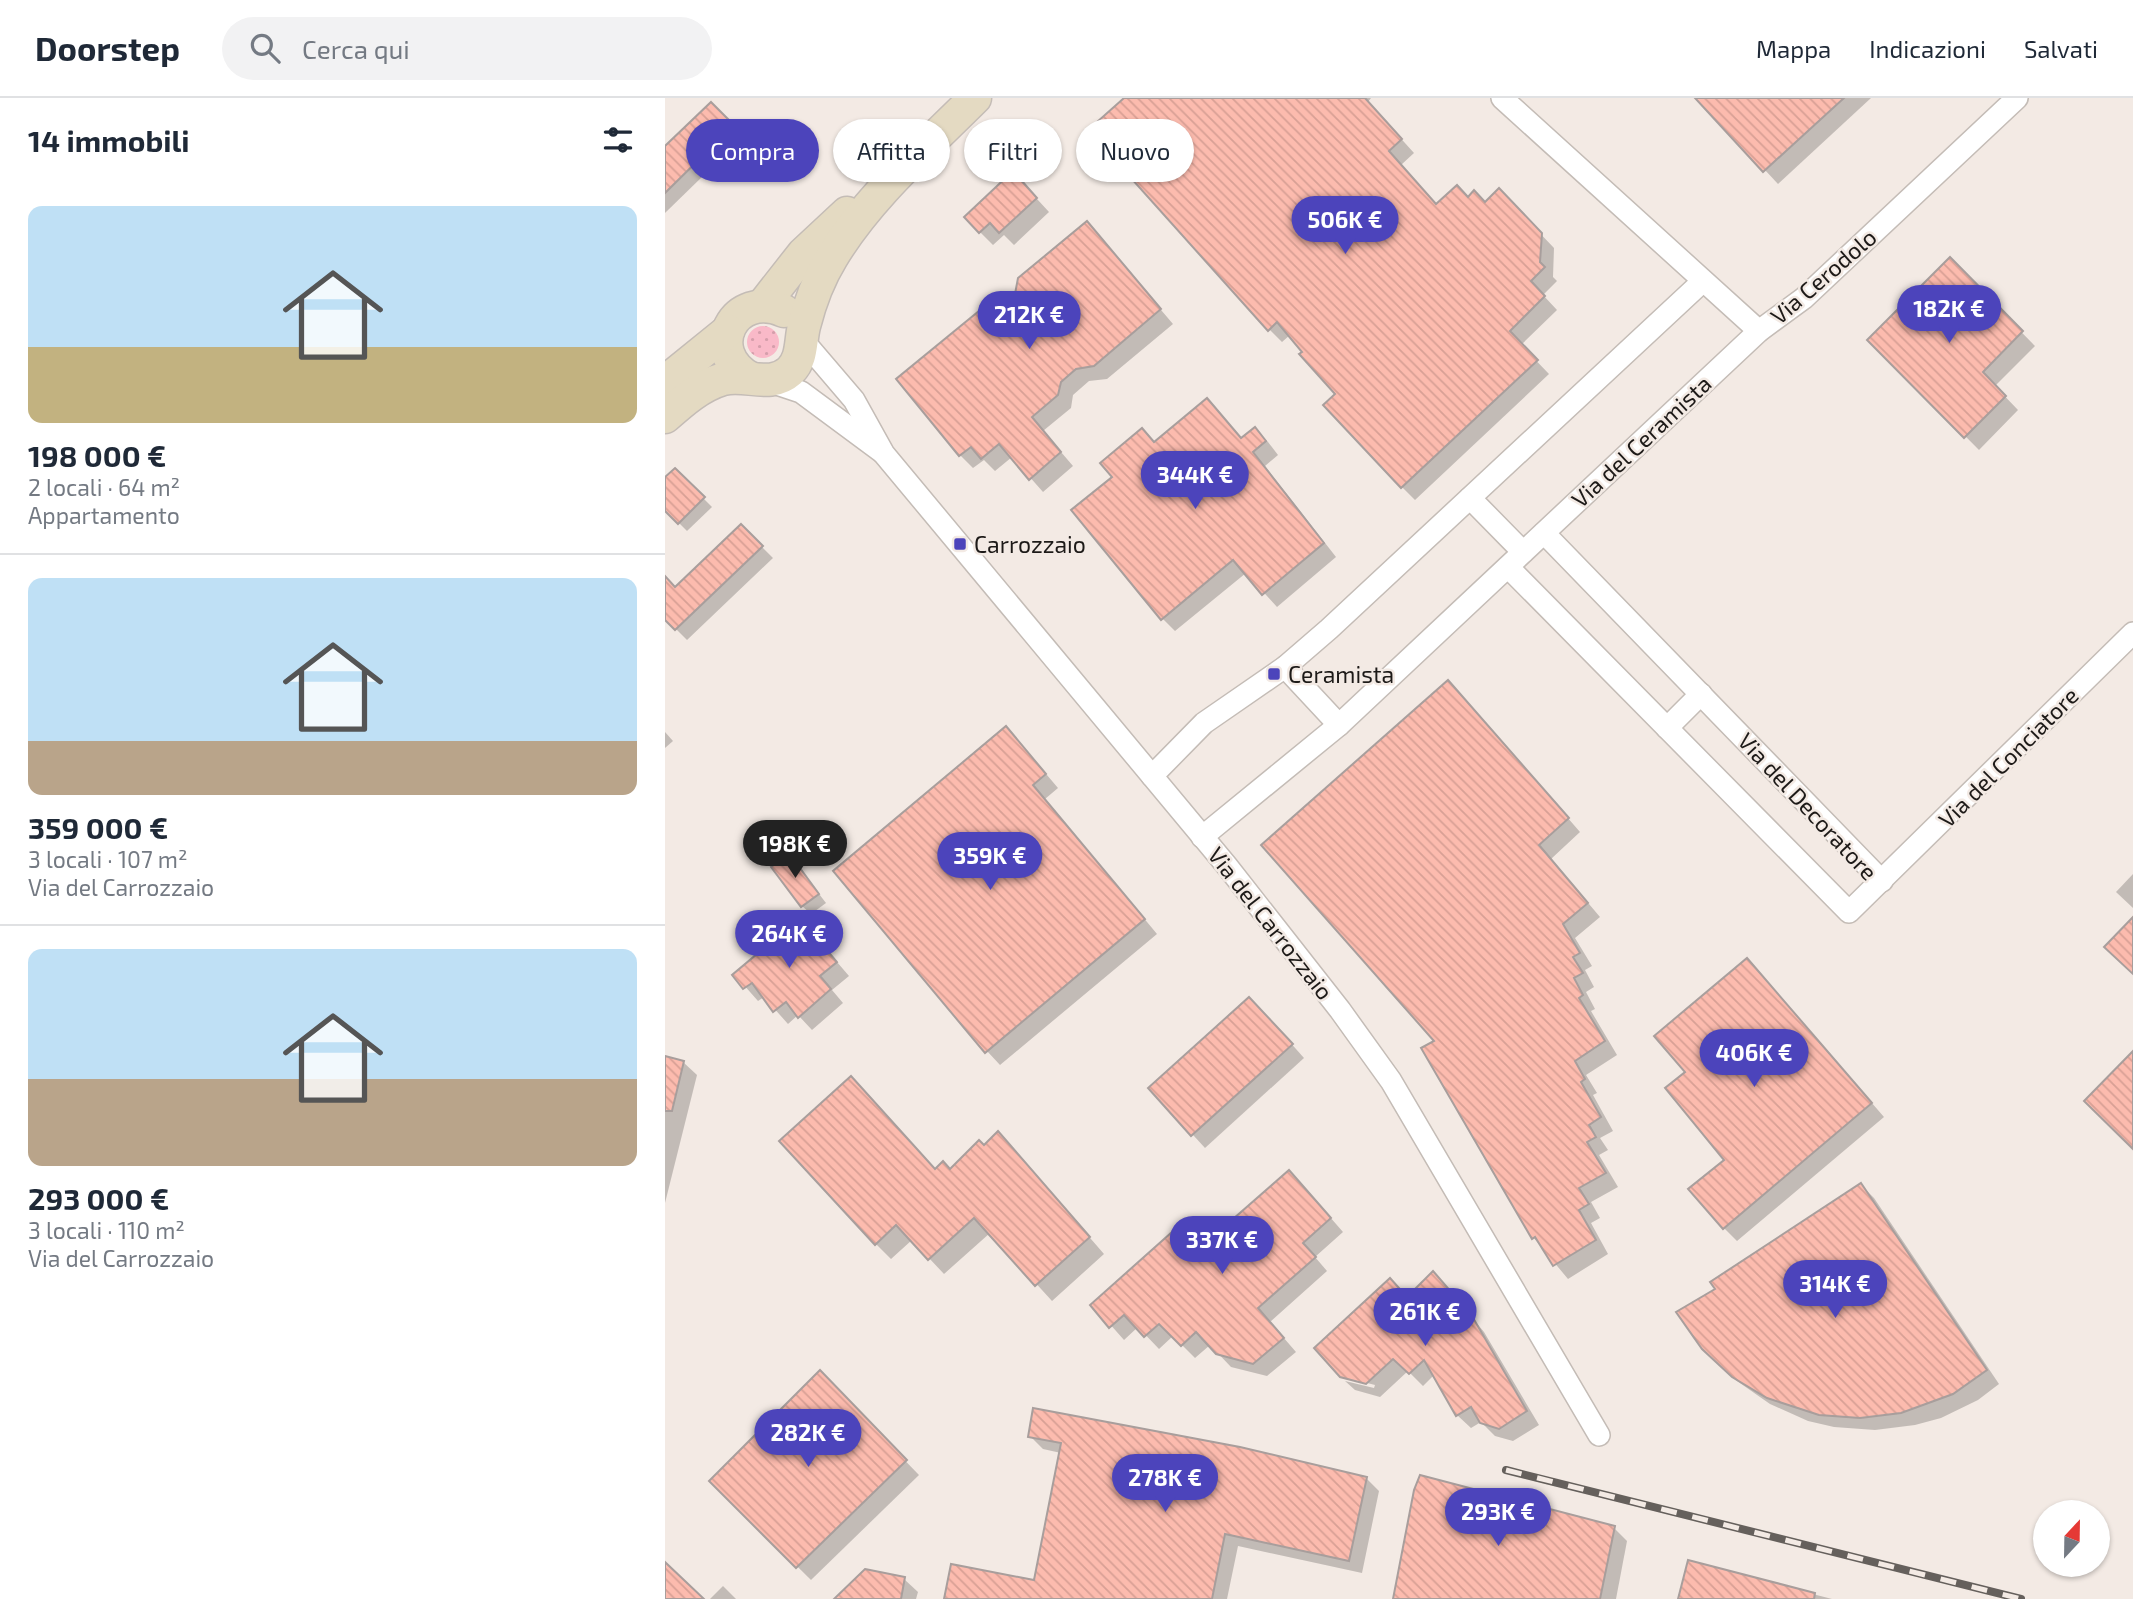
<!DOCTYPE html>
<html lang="it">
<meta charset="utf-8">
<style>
:root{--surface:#fff;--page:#f2f2f3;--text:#1f2937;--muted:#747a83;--line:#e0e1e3;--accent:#4c44bb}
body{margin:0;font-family:"Exo 2",sans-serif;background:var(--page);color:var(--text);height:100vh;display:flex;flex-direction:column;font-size:26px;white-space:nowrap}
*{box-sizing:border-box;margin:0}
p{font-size:23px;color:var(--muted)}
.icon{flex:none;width:38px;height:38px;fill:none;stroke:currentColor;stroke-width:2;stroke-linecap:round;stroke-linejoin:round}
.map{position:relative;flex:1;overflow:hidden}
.drawer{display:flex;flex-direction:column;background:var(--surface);width:665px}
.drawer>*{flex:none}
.guide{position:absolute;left:21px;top:21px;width:665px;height:63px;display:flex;gap:14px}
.needle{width:46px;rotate:22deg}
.controls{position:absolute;left:1368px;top:1402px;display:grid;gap:14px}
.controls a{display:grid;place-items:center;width:77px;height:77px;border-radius:50%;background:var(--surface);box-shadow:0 2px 5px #0004;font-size:35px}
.price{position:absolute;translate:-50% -60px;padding:0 16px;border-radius:24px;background:var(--accent);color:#fff;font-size:23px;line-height:46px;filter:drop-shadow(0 2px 4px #0008)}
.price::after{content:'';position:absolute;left:50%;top:42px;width:21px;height:16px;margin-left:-10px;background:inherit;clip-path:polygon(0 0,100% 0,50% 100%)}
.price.on{background:#222;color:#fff}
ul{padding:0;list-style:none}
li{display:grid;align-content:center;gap:14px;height:371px;padding:0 28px}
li+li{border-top:2px solid var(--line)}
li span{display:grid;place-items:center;height:217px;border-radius:14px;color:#555}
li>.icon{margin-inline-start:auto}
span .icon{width:126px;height:126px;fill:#fffc;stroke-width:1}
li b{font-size:30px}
h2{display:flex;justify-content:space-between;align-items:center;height:84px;padding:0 28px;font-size:30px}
.tag{padding:0 24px;border-radius:32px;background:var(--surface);box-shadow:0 2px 5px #0004;font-size:24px;line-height:63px}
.tag.on{background:var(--accent);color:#fff}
header{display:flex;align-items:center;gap:42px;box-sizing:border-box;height:98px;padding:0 35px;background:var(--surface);border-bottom:2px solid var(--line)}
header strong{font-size:33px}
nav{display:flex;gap:38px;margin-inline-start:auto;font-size:24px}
.search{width:490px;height:63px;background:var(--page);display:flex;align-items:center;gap:18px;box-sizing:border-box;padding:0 24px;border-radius:38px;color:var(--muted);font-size:26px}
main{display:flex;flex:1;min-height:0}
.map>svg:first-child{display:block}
</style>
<header>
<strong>Doorstep</strong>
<div class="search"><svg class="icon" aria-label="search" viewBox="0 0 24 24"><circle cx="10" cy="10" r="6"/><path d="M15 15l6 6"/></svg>Cerca qui</div>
<nav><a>Mappa</a><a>Indicazioni</a><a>Salvati</a></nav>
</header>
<main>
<section class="drawer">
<h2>14 immobili<svg class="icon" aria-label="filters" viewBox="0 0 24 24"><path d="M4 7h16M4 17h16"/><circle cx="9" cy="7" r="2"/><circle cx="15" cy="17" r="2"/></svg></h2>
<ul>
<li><span style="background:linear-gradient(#bfe0f5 65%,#c2b280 0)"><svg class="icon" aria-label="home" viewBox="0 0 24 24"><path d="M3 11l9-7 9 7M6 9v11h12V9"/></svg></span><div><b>198 000 €</b><p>2 locali · 64 m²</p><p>Appartamento</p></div></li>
<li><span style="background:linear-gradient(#bfe0f5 75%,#b9a48a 0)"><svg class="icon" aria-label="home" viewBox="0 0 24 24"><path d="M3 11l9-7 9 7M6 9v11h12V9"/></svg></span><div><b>359 000 €</b><p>3 locali · 107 m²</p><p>Via del Carrozzaio</p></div></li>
<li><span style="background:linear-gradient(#bfe0f5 60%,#b9a48a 0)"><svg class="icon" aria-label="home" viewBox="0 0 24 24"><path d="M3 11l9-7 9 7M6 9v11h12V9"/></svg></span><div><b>293 000 €</b><p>3 locali · 110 m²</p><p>Via del Carrozzaio</p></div></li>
</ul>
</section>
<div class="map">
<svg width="1468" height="1501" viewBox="0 0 1468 1501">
<defs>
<pattern id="grass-dots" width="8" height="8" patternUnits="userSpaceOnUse" patternTransform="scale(1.75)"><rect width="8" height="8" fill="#f9b9c8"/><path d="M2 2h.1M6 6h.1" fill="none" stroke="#d59eab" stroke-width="1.8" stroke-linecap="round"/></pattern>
<pattern id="building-back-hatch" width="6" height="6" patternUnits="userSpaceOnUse" patternTransform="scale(1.75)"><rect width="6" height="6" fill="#fcbbae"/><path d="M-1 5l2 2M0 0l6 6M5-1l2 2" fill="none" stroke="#d8a095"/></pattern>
</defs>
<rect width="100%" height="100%" fill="#f3eae4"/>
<circle fill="url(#grass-dots)" cx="98" cy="244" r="16"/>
<g fill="#0003">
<path d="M462,0h244l-3,4 46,51 -13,12 36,41 31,-7 17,5h27l42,44 -1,29 4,4 -14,14 14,15 -36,35 28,29 -134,126 -13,-13 -65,-93 -47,-59 -8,7 -13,-13z"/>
<path d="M1033,0h173l-93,86z"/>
<path d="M46,6l32,33 -78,76v-64z"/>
<path d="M361,89l23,25 -35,33 -10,-10 -11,10 -13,-13z"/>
<path d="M422,125l86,101 -66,55 -18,2 -16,14 -2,13 -28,23 30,35 -30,26 -31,-35 -17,14 -11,-11 -11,8 -13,-13 39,-146z"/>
<path d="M1285,161l85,87 -40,40 23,24 -39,40 -109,-110z"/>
<path d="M542,302l35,40 13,-11 13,13 10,13 -13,11 71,91 -59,50 -31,-34 -71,58 -13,-13 -7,-174z"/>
<path d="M10,372l37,37 -25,24 -22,-22v-29z"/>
<path d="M76,428l32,32 -86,82 -22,-22v-40l10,11z"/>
<path d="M796,597l119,137 -29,27 49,58 -25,21 17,28 -7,4 9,17 -8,5 9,17 -4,2 26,44 -31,20 11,18 -4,2 20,36 -13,7 8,12 -9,5 19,32 -27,15 9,16 -9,5 17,31 -40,25 -35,-42 -96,-196z"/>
<path d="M0,634l8,9 -8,7z"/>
<path d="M354,644l39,46 -13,11 112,135 -157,131 -13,-14z"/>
<path d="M124,757l37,48 -15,11 -9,-8z"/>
<path d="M1468,776v34l-17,-16z"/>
<path d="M148,836l36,42 -17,14 11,13 -31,27 -14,-15 -10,9 -24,-27 -6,4 -23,-26z"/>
<path d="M1095,876l124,143 -147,124 -13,-13 2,-68 -39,-88z"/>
<path d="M598,914l41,46 -99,90 -55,-60z"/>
<path d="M0,959l18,5 14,13 -32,128z"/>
<path d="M319,1049l29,2 91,105 -52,47 -62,-68 -46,41 -32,-34 -21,19 -15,-15 59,-73h16z"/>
<path d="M637,1087l41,47 -28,25 12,14 -57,51 26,30 -29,24 -36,-9 -21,-22 -15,13 -22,-22 -14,13 -21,-22 -14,13 -31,-35 109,-56z"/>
<path d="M1196,1087l13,13 125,186 -21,16 -37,18 -26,7 -40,5 -41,-3 -26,-6 -38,-17 -33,-23 -42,-44z"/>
<path d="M781,1188l38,46 55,93 -26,16 -18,-5 -14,-14 -10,6 -14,-13 -23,-40 -11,11 -15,-15 -28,26 -25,-7 -10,-9 29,7 1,-3 -35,-9 68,-78z"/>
<path d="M155,1275l99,102 -108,105 -100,-99z"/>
<path d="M365,1338l336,42 13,13 -17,82 -124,-27 -11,53h-281l89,-17 26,-129 -18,-4z"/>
<path d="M949,1430l13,13 -11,58h-221z"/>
<path d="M1024,1464l143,37h-152z"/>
<path d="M239,1481l14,13 -2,7h-80z"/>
<path d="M58,1488l13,13h-26z"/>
</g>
<g fill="url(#building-back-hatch)" stroke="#a89e9c" stroke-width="2">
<path d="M459,0h241l37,41 -13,12 47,53 21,-19 11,12 6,-7 11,12 14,-14 43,45 -2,29 5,5 -14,14 14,15 -35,35 28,29 -137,128 -78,-83 12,-11 -36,-40 3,-2 -25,-30 -9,9 -180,-201z"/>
<path d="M1030,0h149l-81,74z"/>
<path d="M46,4l23,23 -69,68v-47z"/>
<path d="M348,73l24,27 -38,35 -9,-10 -11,10 -15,-16z"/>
<path d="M422,123l74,88 -67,57 -18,3 -15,13 -3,13 -26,22 29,35 -32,28 -30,-36 -18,15 -10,-12 -12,9 -63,-77 89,-73 14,1 16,-13 3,-16z"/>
<path d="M1285,159l73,74 -40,41 23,24 -42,42 -97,-98z"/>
<path d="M542,300l34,40 14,-11 11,14 -13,11 71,91 -62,52 -29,-35 -72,60 -90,-110 41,-33 -12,-14 42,-35 12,14z"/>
<path d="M10,370l30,29 -27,27 -13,-13v-34z"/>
<path d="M76,426l22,22 -88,84 -10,-10v-44l10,11z"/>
<path d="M783,582l121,138 -30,27 49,58 -25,21 17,29 -7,4 10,16 -9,5 9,17 -4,3 26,43 -30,20 10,18 -4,3 20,35 -12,8 7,12 -9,5 19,31 -27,15 10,16 -10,6 17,30 -43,26 -18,-29 -3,2 -111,-191 13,-7 -173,-196z"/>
<path d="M341,628l40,48 -13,11 112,134 -160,134 -152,-182z"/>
<path d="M124,755l30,41 -18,13 -30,-40z"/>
<path d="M1468,819v57l-29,-27z"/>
<path d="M135,820l37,44 -17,14 11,13 -33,29 -12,-16 -13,10 -21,-29 -9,6 -11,-14z"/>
<path d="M1082,860l125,145 -149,126 -35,-40 36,-29 -59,-72 20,-16 -31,-36z"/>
<path d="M584,899l44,47 -102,92 -43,-48z"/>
<path d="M1468,953v98l-49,-48z"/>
<path d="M0,958l19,5 -12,50h-7z"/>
<path d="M186,978l84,93 8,-8 7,8 29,-29 5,5 14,-14 92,106 -55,49 -61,-68 -46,42 -32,-35 -21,20 -96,-104z"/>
<path d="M624,1072l42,48 -28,25 13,14 -58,51 26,30 -31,26 -37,-10 -20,-22 -15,14 -22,-22 -15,13 -20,-22 -15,13 -19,-23 91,-81 20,23z"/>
<path d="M1196,1085l126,187 -34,24 -52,19 -41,5 -41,-3 -52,-17 -35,-21 -30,-28 -26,-37 39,-23 -5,-7z"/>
<path d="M768,1173l39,45 55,95 -28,18 -19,-6 -9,-16 -15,9 -32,-56 -15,14 -16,-15 -27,25 -26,-7 -26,-29 76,-70 17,19z"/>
<path d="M155,1272l87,90 -111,108 -87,-87z"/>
<path d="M368,1310l207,39 127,30 -18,84 -124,-27 -13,65h-268l7,-35 83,16 27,-137 -33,-6z"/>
<path d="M755,1377l195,51 -15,73h-207l21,-109z"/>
<path d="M1023,1462l127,33 -1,6h-136z"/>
<path d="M0,1464l39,37h-39z"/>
<path d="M200,1471l40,8 -4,22h-67z"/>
</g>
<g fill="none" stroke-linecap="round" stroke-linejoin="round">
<defs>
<g id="street">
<path d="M837,0l257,233"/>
<path d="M136,240l53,62 30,54 343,412 113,144 51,71 208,354"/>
<path d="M103,283l33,11 81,60"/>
<path d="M805,400l53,54"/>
<path d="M879,435l338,348"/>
<path d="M843,469l341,345 284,-279"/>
<path d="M620,569l54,58"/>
<path d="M1002,630l34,-34"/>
<path d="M487,678l52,-53 81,-56 44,-38 374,-348"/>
<path d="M537,739l137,-112 420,-394 45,-33 213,-200"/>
</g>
<g id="secondary">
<path d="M98,207l40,-51 44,-41"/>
<path d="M85,280c-48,-27 -16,-89 34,-67"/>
<path d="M0,284l63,-51"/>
<path d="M0,319c18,-16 35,-31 58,-38 23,-6 47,10 67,-8 13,-13 10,-29 14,-45 6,-24 15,-48 28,-69 37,-61 93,-109 143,-159"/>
</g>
</defs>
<use href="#street" stroke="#c4bcb6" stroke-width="24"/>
<use href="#secondary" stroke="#c4bcb6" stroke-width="35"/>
<use href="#street" stroke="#fff" stroke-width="21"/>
<use href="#secondary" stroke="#e4dac2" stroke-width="32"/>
<defs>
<path id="rail" d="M841,1372l515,129"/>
</defs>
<use href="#rail" stroke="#65605c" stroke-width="8"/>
<use href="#rail" stroke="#f3eae4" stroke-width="5" stroke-dasharray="16" stroke-linecap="butt"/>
</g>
<g fill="#4c44bb" stroke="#f3eae4" stroke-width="2.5">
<rect x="288" y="439" width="14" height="14" rx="3.5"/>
<rect x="602" y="569" width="14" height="14" rx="3.5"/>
</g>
<g text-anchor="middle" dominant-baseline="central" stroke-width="5" stroke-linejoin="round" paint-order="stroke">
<g font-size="23" fill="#1d1a18" stroke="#f3eae4">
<text transform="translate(1158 178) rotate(-41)">Via Cerodolo</text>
<text transform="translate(976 343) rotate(-43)">Via del Ceramista</text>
<text transform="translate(1343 659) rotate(-45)">Via del Conciatore</text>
<text transform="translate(1143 708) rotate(47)">Via del Decoratore</text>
<text transform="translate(606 825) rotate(52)">Via del Carrozzaio</text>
</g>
<g font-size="23" fill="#1d1a18" stroke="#f3eae4" text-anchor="start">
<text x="309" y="446">Carrozzaio</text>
<text x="623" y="576">Ceramista</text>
</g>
</g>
</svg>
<div class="controls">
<a><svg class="needle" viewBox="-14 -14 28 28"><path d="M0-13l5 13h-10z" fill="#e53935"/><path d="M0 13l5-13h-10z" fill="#747a83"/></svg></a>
</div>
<b class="price" style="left:680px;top:158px">506K €</b>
<b class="price" style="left:1284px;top:247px">182K €</b>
<b class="price" style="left:364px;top:253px">212K €</b>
<b class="price" style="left:530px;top:413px">344K €</b>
<b class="price on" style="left:130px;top:782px">198K €</b>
<b class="price" style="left:325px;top:794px">359K €</b>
<b class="price" style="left:124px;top:872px">264K €</b>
<b class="price" style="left:1089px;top:991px">406K €</b>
<b class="price" style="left:557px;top:1178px">337K €</b>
<b class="price" style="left:1170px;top:1222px">314K €</b>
<b class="price" style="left:760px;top:1250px">261K €</b>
<b class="price" style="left:143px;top:1371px">282K €</b>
<b class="price" style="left:500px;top:1416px">278K €</b>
<b class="price" style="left:833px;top:1450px">293K €</b>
<div class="guide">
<a class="tag on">Compra</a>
<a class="tag">Affitta</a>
<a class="tag">Filtri</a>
<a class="tag">Nuovo</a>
</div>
</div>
</main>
